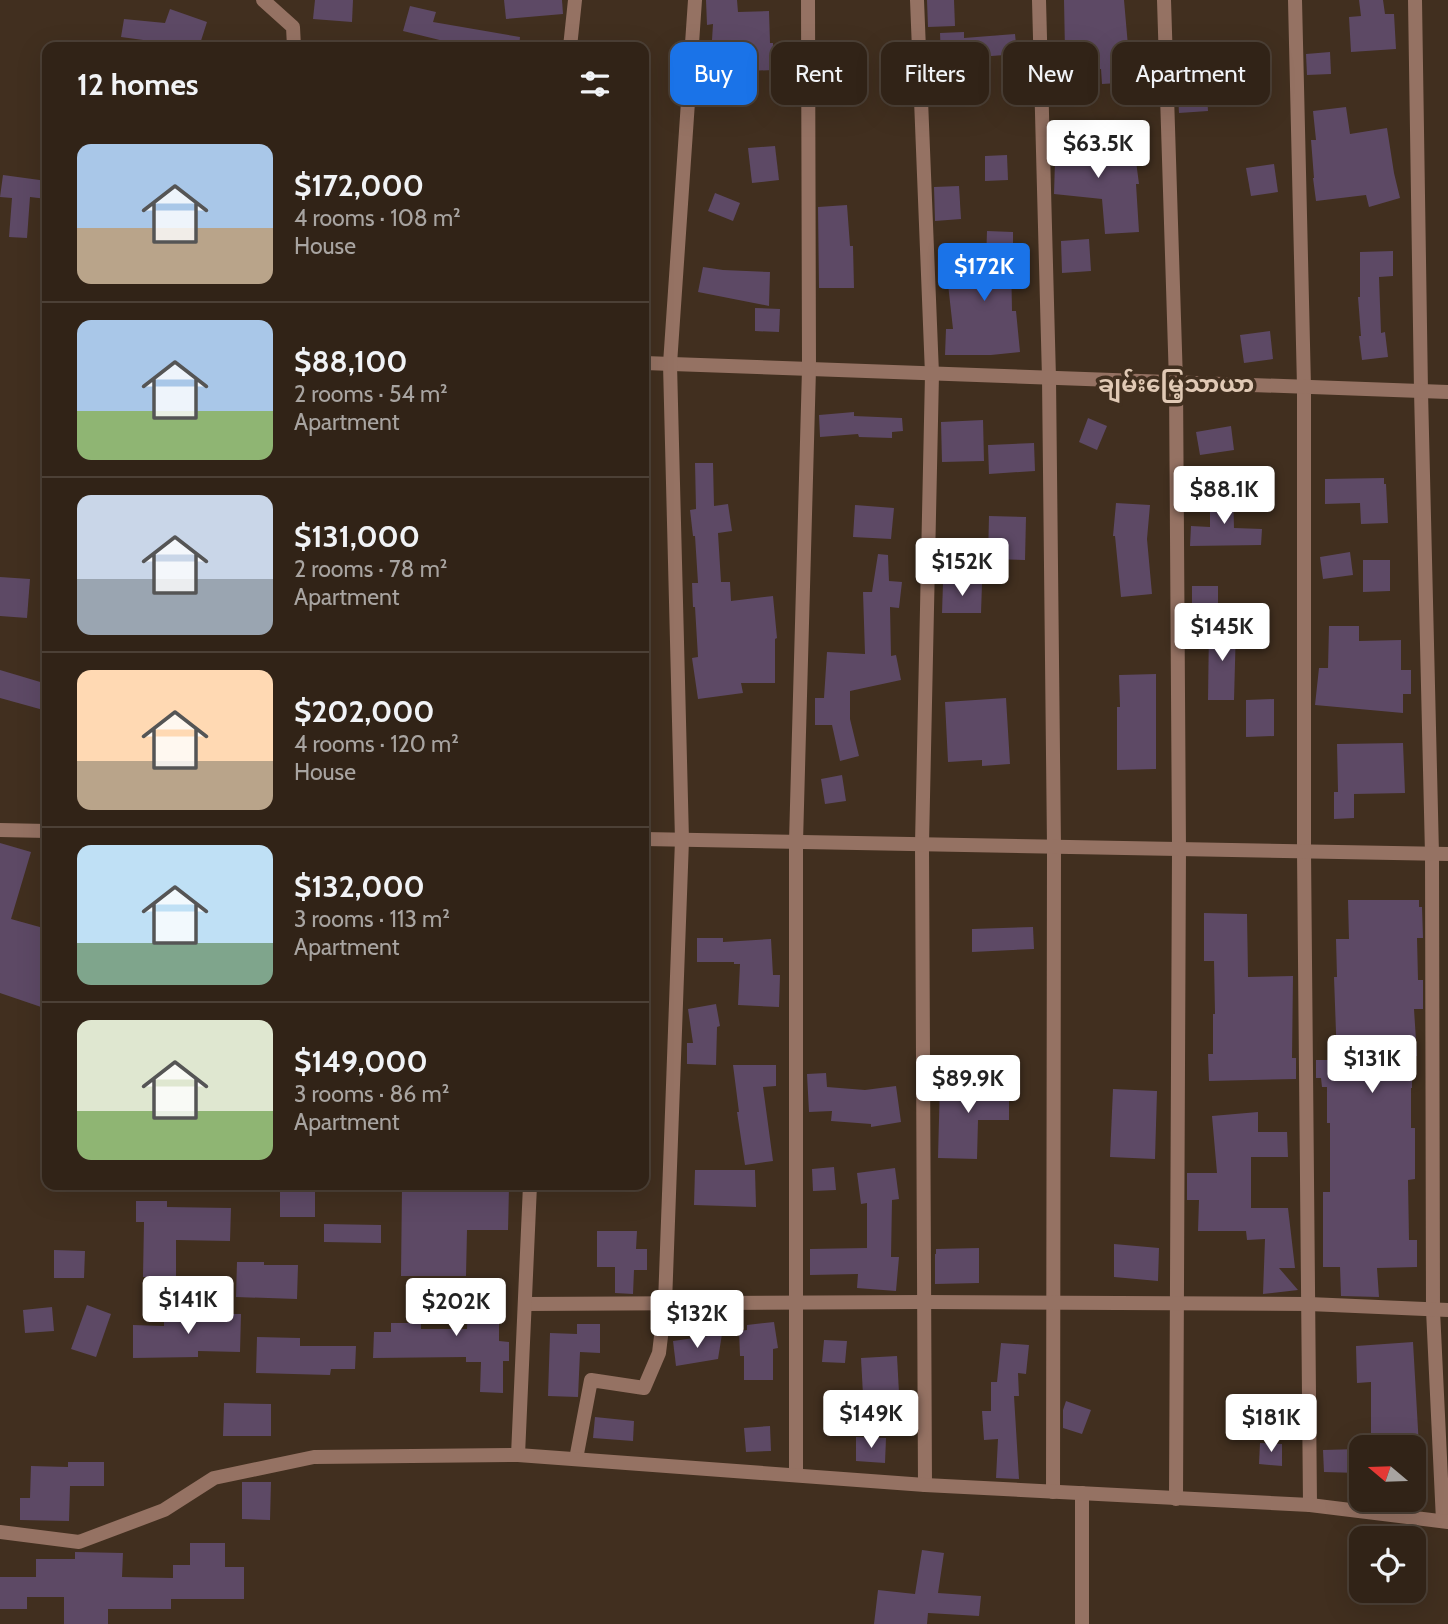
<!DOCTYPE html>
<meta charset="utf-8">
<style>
:root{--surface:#312317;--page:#392b20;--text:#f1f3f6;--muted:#a8a4a1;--line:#4c4036;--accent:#1a73e8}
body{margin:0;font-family:Cabin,"Noto Sans Myanmar",sans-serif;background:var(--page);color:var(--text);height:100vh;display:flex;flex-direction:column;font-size:26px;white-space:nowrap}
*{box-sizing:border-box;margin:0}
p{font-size:23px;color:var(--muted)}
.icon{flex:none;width:38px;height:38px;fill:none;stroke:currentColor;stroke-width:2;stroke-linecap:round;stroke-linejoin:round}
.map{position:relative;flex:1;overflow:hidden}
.drawer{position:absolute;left:42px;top:42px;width:607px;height:1148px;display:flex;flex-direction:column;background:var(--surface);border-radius:14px;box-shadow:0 7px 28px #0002,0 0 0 2px var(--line)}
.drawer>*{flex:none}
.guide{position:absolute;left:670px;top:42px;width:665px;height:63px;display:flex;gap:14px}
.needle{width:46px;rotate:289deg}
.fabs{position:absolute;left:1349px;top:1435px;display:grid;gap:14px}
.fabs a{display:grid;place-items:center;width:77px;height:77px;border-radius:14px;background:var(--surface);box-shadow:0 7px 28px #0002,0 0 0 2px var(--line);font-size:35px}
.price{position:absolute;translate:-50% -60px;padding:0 16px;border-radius:7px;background:#fff;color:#222;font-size:23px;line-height:46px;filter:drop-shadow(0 2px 4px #0008)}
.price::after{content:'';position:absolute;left:50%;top:42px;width:21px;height:16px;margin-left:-10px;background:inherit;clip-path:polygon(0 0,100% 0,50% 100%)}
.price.selected{background:var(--accent);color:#fff}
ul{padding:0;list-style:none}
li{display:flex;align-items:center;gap:21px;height:175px;padding:0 35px}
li+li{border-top:2px solid var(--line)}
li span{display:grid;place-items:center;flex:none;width:196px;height:140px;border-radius:14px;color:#555}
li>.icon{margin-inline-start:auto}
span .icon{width:84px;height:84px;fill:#fffc;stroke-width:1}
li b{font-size:30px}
h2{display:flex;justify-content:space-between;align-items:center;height:84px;padding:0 35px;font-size:30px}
.chip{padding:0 24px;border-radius:14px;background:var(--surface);box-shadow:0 7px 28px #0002,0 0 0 2px var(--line);font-size:24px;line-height:63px}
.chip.selected{background:var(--accent);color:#fff}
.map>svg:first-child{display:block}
</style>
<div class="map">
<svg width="1448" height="1624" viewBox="0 0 1448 1624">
<rect width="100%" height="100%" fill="#412f1f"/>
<g fill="#5d4965">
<path d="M315,0h38l-1,22 -39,-3z"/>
<path d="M504,0h58l1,14 -57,5z"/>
<path d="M706,0h31l1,12 31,-1 1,32h3l1,27 -28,1 -1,-14 -34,-1 2,-32 -6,1z"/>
<path d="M927,0h27l1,26 -27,1z"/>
<path d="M1064,0h60l4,46h4l3,36 -33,2 -1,-15 -38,4 -2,-21h4z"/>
<path d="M1359,0h24l2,14h9l2,35 -45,3 -2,-35 12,-1z"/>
<path d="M410,6l26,6 -3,10 87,15 -1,10h-64l1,-3 -53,-13z"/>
<path d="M170,9l37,13 -8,25h-43l2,-5 -37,-5 3,-18 41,4z"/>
<path d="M964,32v6l51,-4 2,20 -76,6 -1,-27z"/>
<path d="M1330,52l1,22 -24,1 -1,-21z"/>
<path d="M846,57l3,23 -27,3 -3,-23z"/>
<path d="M1268,58l1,27 -31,1 -1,-27z"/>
<path d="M1207,93l1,18 -29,2 -1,-18z"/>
<path d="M1346,107l4,27 37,-6 7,45 6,25 -31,9 -3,-12 -50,6 -3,-23h1l-3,-38h5l-3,-29z"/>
<path d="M1063,125l32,1 -1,41 42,-6 3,23h-3l3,48 -34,2 -3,-35 -48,-5 1,-33 7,1z"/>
<path d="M775,146l4,34 -27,3 -4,-35z"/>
<path d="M1007,155l1,25 -23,1v-25z"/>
<path d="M1274,164l4,28 -27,4 -5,-28z"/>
<path d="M3,175l44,6v18l-17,-2 -3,41 -18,-1 3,-39 -12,-1z"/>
<path d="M959,186l2,33 -26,2 -1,-34z"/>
<path d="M715,193l25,10 -7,18 -25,-10z"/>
<path d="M847,205l3,41h3l1,42h-35l-1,-81z"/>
<path d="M987,231l26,1v25h-2l1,54h4l4,41 -29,3h-46l1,-26h7l-7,-63 40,-4z"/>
<path d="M1089,239l2,32 -29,2 -1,-32z"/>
<path d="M1393,251v25l-14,1 2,56 4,-1 3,25 -26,3 -3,-24h2l-3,-39h2v-45z"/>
<path d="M703,267l20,3 47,2 -1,34 -71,-14z"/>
<path d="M755,308l25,1 -1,23 -24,-1z"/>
<path d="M1270,331l3,28 -29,4 -4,-28z"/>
<path d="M854,412v4l48,2 1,13 -11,1v6l-33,-1 -1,-3 -38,3 -1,-22z"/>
<path d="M1088,418l19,8 -10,24 -18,-8z"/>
<path d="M983,420l1,41 -42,1 -1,-40z"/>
<path d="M1231,426l3,24 -34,5 -4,-23z"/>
<path d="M1034,443l1,28 -46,3 -1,-29z"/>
<path d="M695,463h18l1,43 14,-2 4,27 -14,2 3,49h9l1,19 42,-5 4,42 -2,1v44h-34l2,10 -45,6 -6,-41 6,-1 -3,-50h-2l-1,-24h6l-3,-47h-2l-3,-26 6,-1z"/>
<path d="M1384,478v6h2l2,39 -27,1 -1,-21 -35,1v-25z"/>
<path d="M1233,491l1,37 28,1 -1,16 -71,1 1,-20 19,1v-35z"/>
<path d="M1116,503l34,2 -3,34 5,55 -31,3 -6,-61h-2z"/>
<path d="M855,505l39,3 -3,31 -38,-2z"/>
<path d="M989,516l37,1 -1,43 -37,-1z"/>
<path d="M1350,552l3,23 -30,4 -3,-22z"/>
<path d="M878,554l10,1 1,26 13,1 -3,26 -9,-1 1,49 5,-1 5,25 -51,11v28l9,37 -19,5 -8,-36h-17v-27h9l3,-46 38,2 -2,-62h9z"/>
<path d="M1363,560h27v31l-27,1z"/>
<path d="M0,577l30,2 -3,39 -27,-2z"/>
<path d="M943,583l39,1 -1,29h-39z"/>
<path d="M1192,586h26v27l-26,1z"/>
<path d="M1329,626h30v15l42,-1v30h10v24h-8v19l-88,-8 4,-37h9z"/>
<path d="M1209,627h27l-2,73h-26z"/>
<path d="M0,670l47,14v27l-47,-13z"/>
<path d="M1156,674v95l-39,1v-63h3l-1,-32z"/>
<path d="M1006,698l4,66 -28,2v-6l-34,2 -3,-60z"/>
<path d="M1274,699v37l-28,1v-37z"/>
<path d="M1403,743l2,50 -51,1v24l-20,1v-27h4l-1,-48z"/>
<path d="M842,775l4,26 -21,3 -4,-25z"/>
<path d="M0,843l31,9 -20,67 36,10v80l-47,-16z"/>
<path d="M1348,900h71v7h3l1,31h-6l1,42h5v29h-9l3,47 -5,1v31h-1v40h4v51l-7,1 1,60h8v27l-40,1 2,29 -38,-1 -1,-29h-17v-75h7v-69h-3v-36h-5l-1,-9h-5v-18h21l-3,-83h3l-1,-38h13z"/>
<path d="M1204,913l43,1 1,63 45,-1 -1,82h4v21l-87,2 -1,-27h5v-40h2l-1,-53h-10z"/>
<path d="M1033,927l1,22 -62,3v-23z"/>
<path d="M697,938h26v4l48,-3 2,36h7l-1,32 -41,-2 2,-41h-6v-2h-37z"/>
<path d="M716,1004l4,22 -3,1 -1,38 -29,-1v-21h6l-5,-34z"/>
<path d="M733,1065h43v21l-13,1 10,74 -28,4 -8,-53h2z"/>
<path d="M826,1073l1,14 38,3 31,-4 5,36 -30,5v-3l-40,-3 1,-10 -23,1 -2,-38z"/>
<path d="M940,1081l69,1v38h-31l-1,39 -39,-1z"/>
<path d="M1113,1089l44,2 -2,68 -45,-2z"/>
<path d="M1258,1112v20h29l1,25h-37v51h37l7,60h-16l19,22 -35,4 2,-55 -18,1 -1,-9h-48l1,-31h-12v-27h30l-5,-57z"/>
<path d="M834,1167l2,23 -23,1 -1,-22z"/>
<path d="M895,1168l4,31 -7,1 -1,57h8l-3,34 -39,-3 1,-14 -48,1v-26l57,-1v-45l-6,1 -4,-31z"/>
<path d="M695,1170h60l1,37 -62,-2z"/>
<path d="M402,1186l107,1 -1,43h-41l-1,46h-65z"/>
<path d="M280,1188l35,1v28h-35z"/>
<path d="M136,1201h31v6l64,1 -1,33 -54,-1v37h-33l1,-55h-8z"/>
<path d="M324,1224l57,1v18l-57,-1z"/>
<path d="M597,1231h40l-1,18h11v21h-13l-1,24 -18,-1v-26h-18z"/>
<path d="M1114,1244l45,4 -1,33 -44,-4z"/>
<path d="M979,1248v35l-44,1v-30h1v-5z"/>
<path d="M54,1250l31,1 -1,27h-30z"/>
<path d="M237,1262h27v3h34l-1,34 -61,-2z"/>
<path d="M469,1280l30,1v60l10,1v19h-6v32l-23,-1 1,-30h-15v-5l-93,1 1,-26h17v-9h30v6h46z"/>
<path d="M87,1305l24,9 -15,43 -25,-8z"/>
<path d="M52,1307l2,24 -29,2 -2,-23z"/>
<path d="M203,1314h38l-1,38 -42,-1v6l-65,1v-33l31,1v-10h39z"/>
<path d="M774,1322l4,26 -5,1v31h-29v-24h-4l-1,-25 8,-1v-5z"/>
<path d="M577,1324h23v29l-20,-1 -2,45 -30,-1 2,-63 27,1z"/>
<path d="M722,1334l-4,25 -42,7 -3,-25z"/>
<path d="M257,1337l43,1v8h56l-1,23h-24l-1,6 -74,-2z"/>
<path d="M824,1340l23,1 -2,22 -23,-1z"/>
<path d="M1413,1342l6,105h-48v-65l-14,1 -1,-37z"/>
<path d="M1001,1343l28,2 -3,29 -8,-1 1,23h-5l5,83 -23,-1 2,-39 -14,1 -2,-29h9v-29h6z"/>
<path d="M897,1356l2,37 -36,2 -2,-37z"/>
<path d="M1066,1401l25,9 -9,24 -19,-6v-18z"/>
<path d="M224,1403l47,1v32h-48z"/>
<path d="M595,1417l39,4 -1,20 -40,-3z"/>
<path d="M770,1426l1,25 -25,1 -2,-24z"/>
<path d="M856,1437l30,1 -1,25 -29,-2z"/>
<path d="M1260,1443l22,1v22l-23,-2z"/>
<path d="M1359,1449v24l-35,-1 -1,-22z"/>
<path d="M68,1462h36v24h-34l-1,35 -49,-1v-22h10l1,-32 37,1z"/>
<path d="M242,1482h29l-1,38 -28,-1z"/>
<path d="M190,1543h35v24h19v32h-73v10h-63v15h-44v-27h-37v12h-27v-32h36v-18h39v-7l48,1 -1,24 51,1v-13h17z"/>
<path d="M922,1550l22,3 -6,40 43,3 -2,20 -51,-3 -1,11h-53l4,-34 37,4z"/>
</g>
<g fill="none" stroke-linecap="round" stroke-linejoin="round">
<g stroke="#957263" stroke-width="14">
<path d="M263,0l30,27 1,20"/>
<path d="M917,0l15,374 -10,470 3,641"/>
<path d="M1039,0l10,378 5,469 -1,645"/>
<path d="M1164,0l12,382 3,467 -3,650"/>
<path d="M1295,0l9,387v465l6,653"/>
<path d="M1415,0l6,391 11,463 1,456 10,211"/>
<path d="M570,47l5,-47"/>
<path d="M644,363l804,29"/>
<path d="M0,830l47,1"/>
<path d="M644,839l804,15"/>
<path d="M525,1304l399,-2 385,2 139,6"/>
<path d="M518,1455l12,-270"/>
<path d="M576,1459l15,-79 53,8 15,-35 6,-50 17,-463 -12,-476 25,-364"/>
<path d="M796,1475v-633l13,-473 -1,-369"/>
<path d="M1082,1493v131"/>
<path d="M0,1532l79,10 85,-32 50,-32 100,-21 204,-2 407,30 385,20 138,17"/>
</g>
</g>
<g text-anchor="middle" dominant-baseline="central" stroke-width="7" stroke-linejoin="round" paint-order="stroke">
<g font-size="23" font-weight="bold" fill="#e0c9b5" stroke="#412f1f">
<text x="1176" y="384">ချမ်းမြေ့သာယာ</text>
</g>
</g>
</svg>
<div class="fabs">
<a><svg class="needle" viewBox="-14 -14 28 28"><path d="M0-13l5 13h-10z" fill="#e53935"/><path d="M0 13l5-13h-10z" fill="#a8a4a1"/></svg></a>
<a><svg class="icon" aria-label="locate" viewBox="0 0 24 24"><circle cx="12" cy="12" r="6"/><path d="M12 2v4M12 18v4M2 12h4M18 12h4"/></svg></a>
</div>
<b class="price" style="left:1098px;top:180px">$63.5K</b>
<b class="price selected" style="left:984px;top:303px">$172K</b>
<b class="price" style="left:1224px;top:526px">$88.1K</b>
<b class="price" style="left:962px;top:598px">$152K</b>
<b class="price" style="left:1222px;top:663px">$145K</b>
<b class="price" style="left:1372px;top:1095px">$131K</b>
<b class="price" style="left:968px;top:1115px">$89.9K</b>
<b class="price" style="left:188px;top:1336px">$141K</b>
<b class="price" style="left:456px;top:1338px">$202K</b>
<b class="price" style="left:697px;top:1350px">$132K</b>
<b class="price" style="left:871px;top:1450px">$149K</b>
<b class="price" style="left:1271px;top:1454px">$181K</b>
<div class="guide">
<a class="chip selected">Buy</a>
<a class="chip">Rent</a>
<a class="chip">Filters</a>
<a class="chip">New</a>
<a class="chip">Apartment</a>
</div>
<section class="drawer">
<h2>12 homes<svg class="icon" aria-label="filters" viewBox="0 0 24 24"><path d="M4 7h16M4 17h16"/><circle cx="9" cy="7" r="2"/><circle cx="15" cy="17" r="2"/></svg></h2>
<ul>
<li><span style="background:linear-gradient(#a9c7e8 60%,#b9a48a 0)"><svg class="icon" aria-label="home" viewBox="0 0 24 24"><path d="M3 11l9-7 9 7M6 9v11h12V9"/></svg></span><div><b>$172,000</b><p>4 rooms · 108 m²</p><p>House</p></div></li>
<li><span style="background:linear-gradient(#a9c7e8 65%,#8fb573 0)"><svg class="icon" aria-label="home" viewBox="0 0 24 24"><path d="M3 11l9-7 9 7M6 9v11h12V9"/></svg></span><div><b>$88,100</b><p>2 rooms · 54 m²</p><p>Apartment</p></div></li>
<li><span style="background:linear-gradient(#c9d6e8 60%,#9aa5b1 0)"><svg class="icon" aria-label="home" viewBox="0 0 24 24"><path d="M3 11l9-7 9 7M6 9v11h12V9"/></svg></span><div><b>$131,000</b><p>2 rooms · 78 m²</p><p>Apartment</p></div></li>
<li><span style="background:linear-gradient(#ffd9b3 65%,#b9a48a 0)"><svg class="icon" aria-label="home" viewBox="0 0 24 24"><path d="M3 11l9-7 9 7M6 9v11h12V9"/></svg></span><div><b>$202,000</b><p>4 rooms · 120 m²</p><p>House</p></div></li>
<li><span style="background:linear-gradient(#bfe0f5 70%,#7fa58c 0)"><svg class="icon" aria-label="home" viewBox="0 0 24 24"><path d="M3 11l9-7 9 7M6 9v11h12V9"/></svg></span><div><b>$132,000</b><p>3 rooms · 113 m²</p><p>Apartment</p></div></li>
<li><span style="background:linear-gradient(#dfe7d0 65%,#8fb573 0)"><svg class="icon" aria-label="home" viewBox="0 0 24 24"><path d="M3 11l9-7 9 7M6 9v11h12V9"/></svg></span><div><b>$149,000</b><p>3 rooms · 86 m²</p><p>Apartment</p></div></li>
</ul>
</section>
</div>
